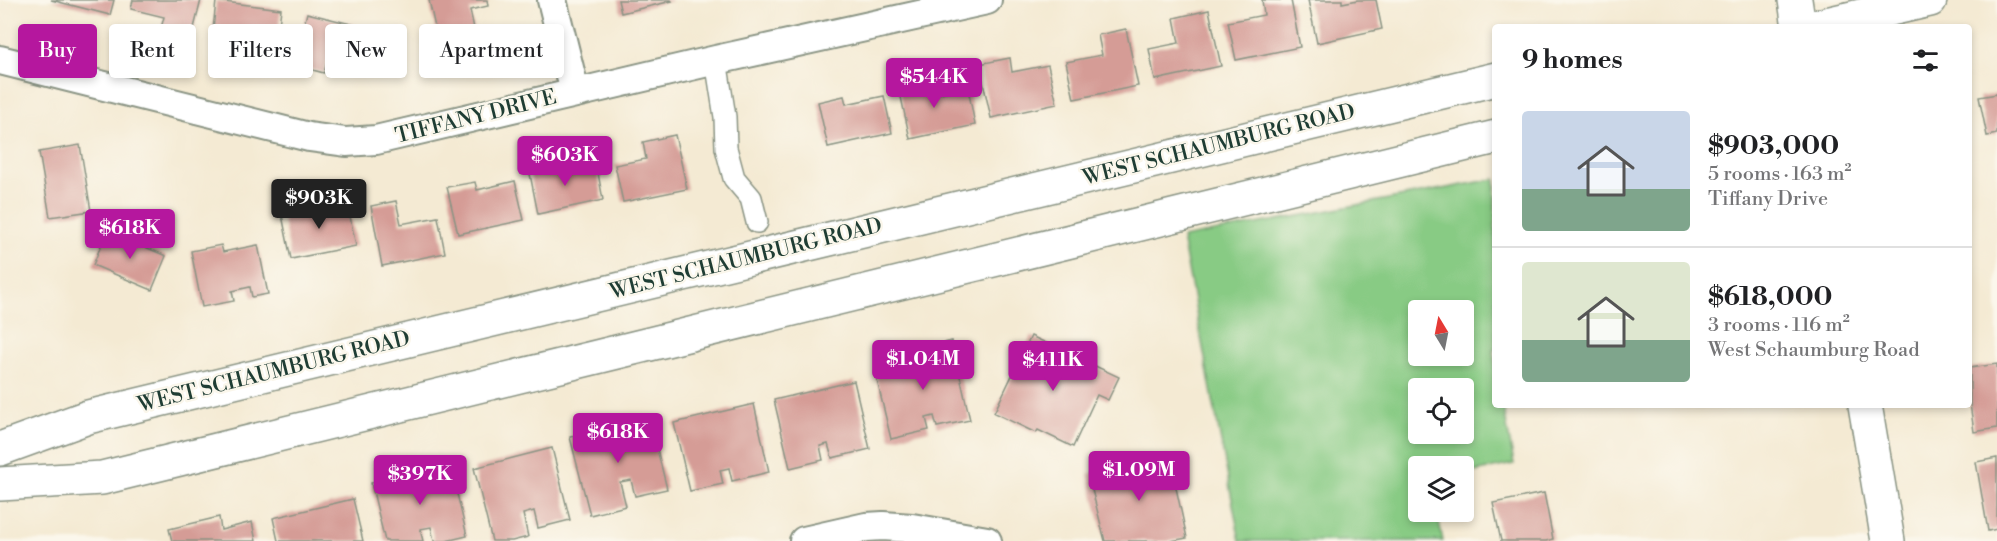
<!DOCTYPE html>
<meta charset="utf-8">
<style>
:root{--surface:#fff;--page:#f2f2f2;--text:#202124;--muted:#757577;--line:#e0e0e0;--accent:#b5179e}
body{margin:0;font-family:"Libre Bodoni",serif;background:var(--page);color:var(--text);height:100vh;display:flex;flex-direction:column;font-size:22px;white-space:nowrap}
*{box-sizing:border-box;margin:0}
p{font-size:20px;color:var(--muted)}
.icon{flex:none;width:33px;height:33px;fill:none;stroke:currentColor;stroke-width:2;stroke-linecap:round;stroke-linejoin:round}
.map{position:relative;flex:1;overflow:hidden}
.details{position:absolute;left:1492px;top:24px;width:480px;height:384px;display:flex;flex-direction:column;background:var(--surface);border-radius:6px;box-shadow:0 3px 9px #0003}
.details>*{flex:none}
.hud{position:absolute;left:18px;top:24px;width:570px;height:54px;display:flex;gap:12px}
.needle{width:39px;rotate:350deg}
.controls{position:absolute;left:1408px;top:300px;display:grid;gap:12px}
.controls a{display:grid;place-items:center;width:66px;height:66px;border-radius:6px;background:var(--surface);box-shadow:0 3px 9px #0003;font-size:30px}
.price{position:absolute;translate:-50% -51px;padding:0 14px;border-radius:6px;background:var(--accent);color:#fff;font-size:20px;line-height:39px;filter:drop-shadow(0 2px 3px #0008)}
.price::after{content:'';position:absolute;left:50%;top:36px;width:18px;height:14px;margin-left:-9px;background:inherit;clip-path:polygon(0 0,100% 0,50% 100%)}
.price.current{background:#222;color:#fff}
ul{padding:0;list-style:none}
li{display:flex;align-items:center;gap:18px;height:150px;padding:0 30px}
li+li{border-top:2px solid var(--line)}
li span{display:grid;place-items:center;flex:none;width:168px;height:120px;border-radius:6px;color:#555}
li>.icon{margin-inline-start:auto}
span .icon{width:72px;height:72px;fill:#fffc;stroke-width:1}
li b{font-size:26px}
h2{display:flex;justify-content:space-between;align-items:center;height:72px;padding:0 30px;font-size:26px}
.chip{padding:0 21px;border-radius:6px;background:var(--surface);box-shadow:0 3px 9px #0003;font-size:21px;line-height:54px}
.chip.current{background:var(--accent);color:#fff}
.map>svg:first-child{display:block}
</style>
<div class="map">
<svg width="1997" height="541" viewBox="0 0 1997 541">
<rect width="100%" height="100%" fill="#fbf7ec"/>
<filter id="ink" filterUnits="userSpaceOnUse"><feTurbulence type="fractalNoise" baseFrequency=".0167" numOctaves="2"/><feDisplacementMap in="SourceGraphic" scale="12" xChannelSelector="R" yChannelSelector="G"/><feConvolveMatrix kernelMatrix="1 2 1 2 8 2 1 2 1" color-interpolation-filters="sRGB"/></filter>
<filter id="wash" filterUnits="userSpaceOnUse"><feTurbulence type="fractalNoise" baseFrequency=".008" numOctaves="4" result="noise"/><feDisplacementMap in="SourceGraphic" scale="24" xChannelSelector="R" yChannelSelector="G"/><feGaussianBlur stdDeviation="1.35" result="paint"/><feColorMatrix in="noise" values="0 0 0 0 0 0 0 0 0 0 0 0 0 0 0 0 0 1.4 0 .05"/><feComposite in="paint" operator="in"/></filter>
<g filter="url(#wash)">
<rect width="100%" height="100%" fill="#f4ead3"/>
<path fill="#88cb84" stroke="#54845c" stroke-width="1.5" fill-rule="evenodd" d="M1495,179l1,170 -3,1 2,15 1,40h7l11,59 -50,10v-8h-45v46h18l6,29h-203l-58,-303zM1419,310h45v46h-45zM1419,388h45v46h-45z"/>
<g id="blocks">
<g fill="#d59c96">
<path d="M51,0h63l-4,15z"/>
<path d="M133,0h68l-10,40 -31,-8 4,-15 -33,-8z"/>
<path d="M429,0h58l1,6 -18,4 8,37 -37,8z"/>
<path d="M618,0h53l1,1 -51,12z"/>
<path d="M1262,0h29l9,47 -64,13 -8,-38 36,-7z"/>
<path d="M1308,0h34v3l16,-3h18l6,29 -65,14z"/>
<path d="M216,1l65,8 -6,49 -34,-4 2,-12 -31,-3z"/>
<path d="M1209,10l12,56 -66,14 -6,-31 30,-6 -5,-25z"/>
<path d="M307,13l64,16 -10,38 -33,-8 -4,14 -30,-8z"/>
<path d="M1126,29l12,57 -64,13 -8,-37 36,-7 -4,-20z"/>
<path d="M1010,58l2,14 36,-7 9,39 -66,14 -12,-54z"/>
<path d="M926,77l4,18 38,-7 7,37 -65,14 -12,-56z"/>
<path d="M1997,94v40l-10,2 -8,-39z"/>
<path d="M844,96l2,8 38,-8 8,37 -64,14 -10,-45z"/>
<path d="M675,135l12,54 -64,13 -8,-37 31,-6 -3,-17z"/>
<path d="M80,145l11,66 -41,6 -11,-65z"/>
<path d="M596,162l7,38 -65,14 -9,-45 28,-6 2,7z"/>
<path d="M515,181l9,39 -66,14 -11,-47 28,-5 2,8z"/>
<path d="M396,201l5,23 37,-7 7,36 -63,13 -11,-60z"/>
<path d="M347,202l9,44 -65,13 -9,-44z"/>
<path d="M107,231l59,25 -14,34 -59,-25z"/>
<path d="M221,245l2,7 35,-7 10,49 -16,3 -2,-10 -18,4 2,10 -32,6 -11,-56z"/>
<path d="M1031,336l88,41 -11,23 -11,-5 -24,52 -35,-17 -2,3 -42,-20z"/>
<path d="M952,341l18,79 -33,7 -3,-11 -8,2 3,12 -38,9 -16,-67 31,-8 -2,-11z"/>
<path d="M1997,364v64l-23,4 -4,-29v-35z"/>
<path d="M854,381l16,68 -38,9 -4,-14 -8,2 3,14 -33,8 -16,-68z"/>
<path d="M754,404l15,68 -37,9 -3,-13 -9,2 3,14 -33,7 -16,-68z"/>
<path d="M649,417l18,72 -32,7 -4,-16 -11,2 6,24 -36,9 -20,-78z"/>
<path d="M552,448l18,72 -32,8 -4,-17 -11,3 5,23 -16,4h-20l-18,-73z"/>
<path d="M1169,456l18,82 -16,3h-66l-17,-67z"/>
<path d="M1997,458v71l-9,2 -12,-69z"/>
<path d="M450,464l17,72 -21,5h-12l-3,-14 -11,2 3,12h-38l-14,-58z"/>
<path d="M1544,493l9,46 -7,2h-45l-8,-38z"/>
<path d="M353,499l10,42h-85l-5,-23z"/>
<path d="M219,517l2,13 31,-8 4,19h-84l-3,-12z"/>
</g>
</g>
</g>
<g filter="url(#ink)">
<use href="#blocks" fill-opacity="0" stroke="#8a9484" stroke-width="1.5"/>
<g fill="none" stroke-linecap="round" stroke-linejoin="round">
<defs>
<path id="pedestrian" d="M716,60l9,57 1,31 8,30 17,20 6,24"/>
<g id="minor">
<path d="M552,0l23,92"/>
<path d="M0,60l309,77 37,5 30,-2 340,-80 271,-60"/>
<path d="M804,541l62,-14 17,-1 29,2 75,13"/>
</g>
<g id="tertiary">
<path d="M1795,0l4,27"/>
<path d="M1865,405l23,136"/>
</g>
<g id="secondary">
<path d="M1813,27l117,-27"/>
<path d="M0,449l88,-32 1408,-338"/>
<path d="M0,484l102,-6 1394,-341"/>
</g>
</defs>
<use href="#pedestrian" stroke="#8a9484" stroke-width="24"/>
<use href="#minor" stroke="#8a9484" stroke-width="32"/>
<use href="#tertiary" stroke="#8a9484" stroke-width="36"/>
<use href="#secondary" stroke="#8a9484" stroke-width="36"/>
<use href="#pedestrian" stroke="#fff" stroke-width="21"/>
<use href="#minor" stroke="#fff" stroke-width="28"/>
<use href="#tertiary" stroke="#fff" stroke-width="33"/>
<use href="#secondary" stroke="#fff" stroke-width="33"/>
</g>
</g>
<g text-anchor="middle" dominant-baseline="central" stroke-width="5" stroke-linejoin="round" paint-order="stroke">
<g font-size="21" fill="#1f3d34" stroke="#fbf7ec">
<text transform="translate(476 117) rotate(-14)">TIFFANY DRIVE</text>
<text transform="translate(1219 145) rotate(-14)">WEST SCHAUMBURG ROAD</text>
<text transform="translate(746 259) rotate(-14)">WEST SCHAUMBURG ROAD</text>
<text transform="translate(274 372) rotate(-14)">WEST SCHAUMBURG ROAD</text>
</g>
</g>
</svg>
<div class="controls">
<a><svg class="needle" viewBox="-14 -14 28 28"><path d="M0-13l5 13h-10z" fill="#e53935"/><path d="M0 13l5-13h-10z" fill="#757577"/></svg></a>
<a><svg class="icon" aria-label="locate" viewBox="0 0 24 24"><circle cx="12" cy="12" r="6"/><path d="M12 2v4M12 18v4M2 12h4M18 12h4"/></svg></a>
<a><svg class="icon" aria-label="layers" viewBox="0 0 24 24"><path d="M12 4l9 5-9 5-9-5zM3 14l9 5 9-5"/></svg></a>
</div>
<b class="price" style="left:934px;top:109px">$544K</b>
<b class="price" style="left:565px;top:187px">$603K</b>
<b class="price current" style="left:319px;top:230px">$903K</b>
<b class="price" style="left:130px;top:260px">$618K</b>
<b class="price" style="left:923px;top:391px">$1.04M</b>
<b class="price" style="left:1053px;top:392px">$411K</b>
<b class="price" style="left:618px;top:464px">$618K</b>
<b class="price" style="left:1139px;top:502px">$1.09M</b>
<b class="price" style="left:420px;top:506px">$397K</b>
<div class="hud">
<a class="chip current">Buy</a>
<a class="chip">Rent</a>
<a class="chip">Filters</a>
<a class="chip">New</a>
<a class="chip">Apartment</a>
</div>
<section class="details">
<h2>9 homes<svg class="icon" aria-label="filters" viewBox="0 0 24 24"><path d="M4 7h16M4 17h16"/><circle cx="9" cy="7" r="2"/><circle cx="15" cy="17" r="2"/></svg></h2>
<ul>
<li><span style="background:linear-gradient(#c9d6e8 65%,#7fa58c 0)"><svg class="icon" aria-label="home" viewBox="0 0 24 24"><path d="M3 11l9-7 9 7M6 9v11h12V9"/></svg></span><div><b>$903,000</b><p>5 rooms · 163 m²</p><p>Tiffany Drive</p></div></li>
<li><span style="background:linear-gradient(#dfe7d0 65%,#7fa58c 0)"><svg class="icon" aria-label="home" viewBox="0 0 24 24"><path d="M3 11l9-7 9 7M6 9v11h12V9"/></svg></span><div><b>$618,000</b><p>3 rooms · 116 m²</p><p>West Schaumburg Road</p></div></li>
</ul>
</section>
</div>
